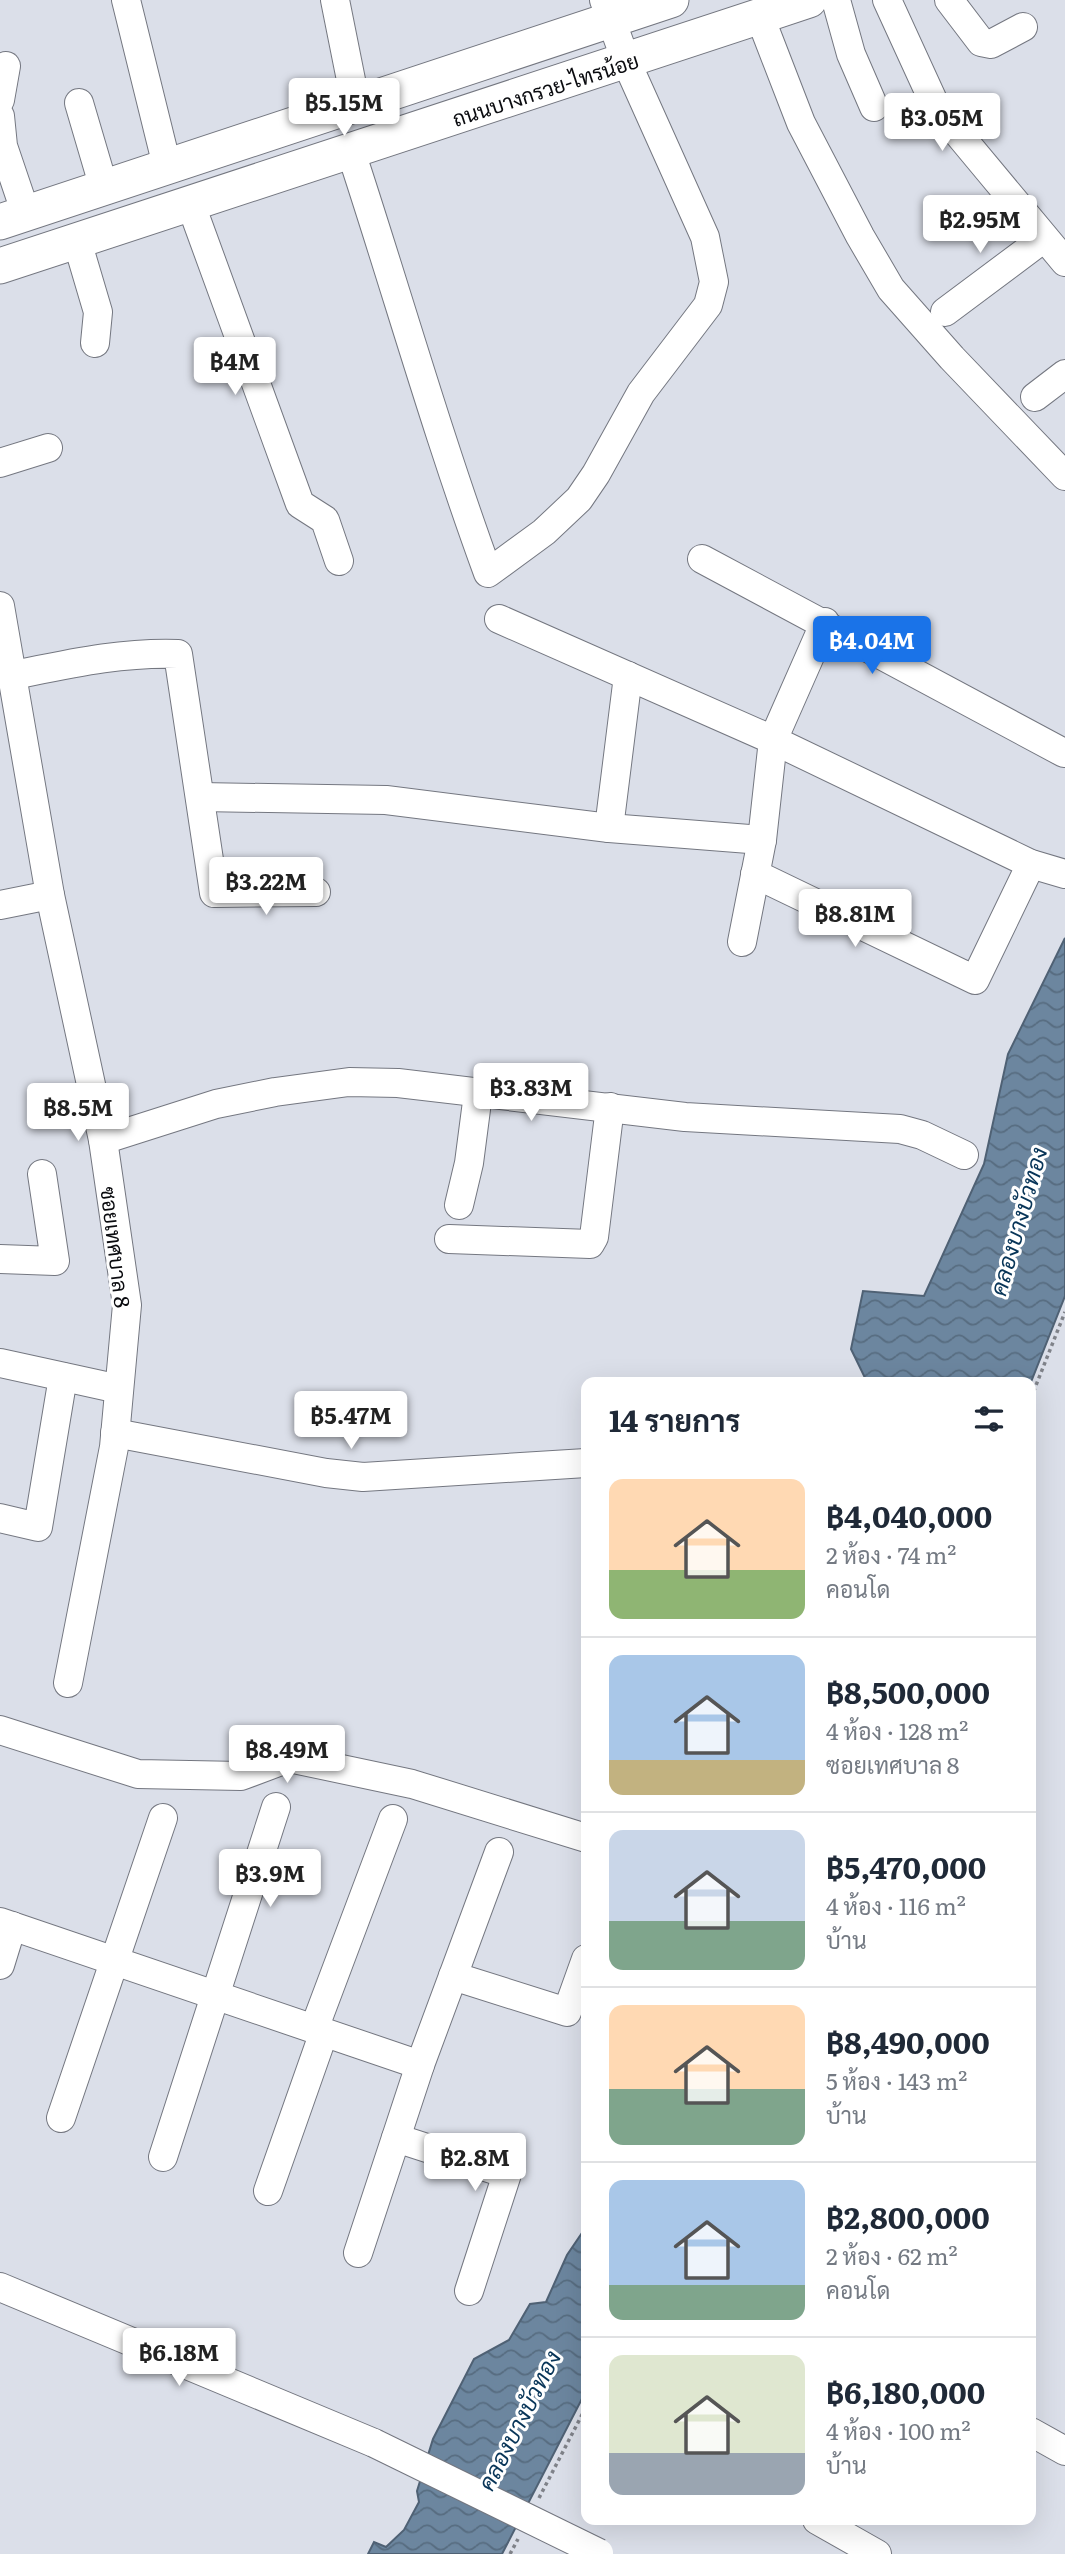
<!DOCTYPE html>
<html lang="th">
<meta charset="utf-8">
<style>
:root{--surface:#fff;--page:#f6f6f7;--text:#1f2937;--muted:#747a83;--line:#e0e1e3;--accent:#1a73e8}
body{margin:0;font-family:Literata,Sarabun,serif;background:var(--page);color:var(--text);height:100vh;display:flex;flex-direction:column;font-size:26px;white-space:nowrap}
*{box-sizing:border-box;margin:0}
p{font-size:23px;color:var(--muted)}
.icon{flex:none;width:38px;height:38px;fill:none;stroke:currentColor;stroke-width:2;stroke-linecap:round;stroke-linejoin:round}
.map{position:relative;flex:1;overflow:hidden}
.details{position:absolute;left:581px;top:1377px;width:455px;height:1148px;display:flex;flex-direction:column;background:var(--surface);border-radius:14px;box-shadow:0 7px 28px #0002}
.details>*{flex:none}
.price{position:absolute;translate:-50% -60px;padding:0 16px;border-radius:7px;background:#fff;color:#222;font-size:23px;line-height:46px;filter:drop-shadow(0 2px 4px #0008)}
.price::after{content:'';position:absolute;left:50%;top:42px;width:21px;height:16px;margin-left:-10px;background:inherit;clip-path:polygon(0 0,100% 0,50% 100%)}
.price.on{background:var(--accent);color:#fff}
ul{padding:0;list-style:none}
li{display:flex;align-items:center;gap:21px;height:175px;padding:0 28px}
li+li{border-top:2px solid var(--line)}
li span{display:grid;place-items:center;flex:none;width:196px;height:140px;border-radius:14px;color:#555}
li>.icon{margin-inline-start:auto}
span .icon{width:84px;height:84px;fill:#fffc;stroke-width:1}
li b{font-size:30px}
h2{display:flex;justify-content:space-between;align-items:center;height:84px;padding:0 28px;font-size:30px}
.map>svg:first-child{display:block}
</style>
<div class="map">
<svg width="1065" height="2554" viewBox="0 0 1065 2554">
<defs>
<pattern id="water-waves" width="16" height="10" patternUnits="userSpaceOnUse" patternTransform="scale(1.75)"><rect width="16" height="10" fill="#6c869f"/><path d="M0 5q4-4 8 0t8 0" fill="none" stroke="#576c80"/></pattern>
</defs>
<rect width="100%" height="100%" fill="#dbdfe9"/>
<g fill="url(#water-waves)" stroke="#4f6174" stroke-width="2">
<path d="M1065,938v358l-34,86h-164l-16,-33 12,-58 61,5 60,-132 24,-110z"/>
<path d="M586,2227v164l-84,163h-134l6,-12 12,5 18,-17 15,-28 -2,-11 16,-52 41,-80 35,-19 21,-36 16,-2 21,-47z"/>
</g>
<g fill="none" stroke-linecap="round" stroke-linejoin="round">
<defs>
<g id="minor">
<path d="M126,0l41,166"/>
<path d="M335,0l21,105"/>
<path d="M836,0l15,54 23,53"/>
<path d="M887,0l49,107 129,155"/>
<path d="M949,0l32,42 10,2 32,-17"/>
<path d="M760,17l41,106 59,113 31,53 61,69 113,118"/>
<path d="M0,100l6,-34"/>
<path d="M79,103l25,85"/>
<path d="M0,116l3,30 23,68"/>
<path d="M351,152c46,140 86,282 137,421l56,-41 35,-33 17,-25 45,-81 67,-88 6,-23 -9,-45 -79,-176 -22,-61"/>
<path d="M191,205l109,299 25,16 14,41"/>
<path d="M77,241l21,71 -3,31"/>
<path d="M945,312l99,-74"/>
<path d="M1035,397l30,-23"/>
<path d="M0,463l48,-15"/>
<path d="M702,559l362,194"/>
<path d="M0,606l50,289 53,245 24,165 -13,142 -46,236"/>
<path d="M499,619l274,121 258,124 34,10"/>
<path d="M14,675c55,-11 107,-23 164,-21l36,239 102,-1"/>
<path d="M200,797l186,3 223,28 153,12"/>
<path d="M609,828l19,-152"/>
<path d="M755,874l220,106 56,-116"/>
<path d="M0,905l50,-10"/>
<path d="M742,942l20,-102 11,-100 52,-118"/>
<path d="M103,1140l113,-36 59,-12 74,-10 49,1 287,34 215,12 22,6 42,20"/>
<path d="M459,1205l10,-42 9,-69"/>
<path d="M449,1239l141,5 4,-7 16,-130"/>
<path d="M0,1259l55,2 -13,-87"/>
<path d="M0,1363l119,26"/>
<path d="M115,1433l211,40 37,4 223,-14"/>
<path d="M0,1518l38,9 25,-150"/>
<path d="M0,1730l138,44 103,2 48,-18 123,26 174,54"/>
<path d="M0,1922l420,143"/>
<path d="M0,1965l12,-39"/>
<path d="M453,1976l114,36 19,-53"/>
<path d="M314,2029l79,-210"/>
<path d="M61,2118l102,-300"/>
<path d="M396,2138l111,36 -38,117"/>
<path d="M163,2157l113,-350"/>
<path d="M268,2191l56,-159"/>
<path d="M358,2253l62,-188 79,-213"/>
<path d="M0,2287l374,156"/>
<path d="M1031,2432l34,19"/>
<path d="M817,2520l60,34"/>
</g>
<g id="major">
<path d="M0,222l671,-222"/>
<path d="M0,266l809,-266"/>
</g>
</defs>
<use href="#minor" stroke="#747780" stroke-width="30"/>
<use href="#major" stroke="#747780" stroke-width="37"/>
<g stroke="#7f8289" stroke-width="3.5" stroke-dasharray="3.5 3.5" stroke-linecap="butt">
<path d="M1031,1398l34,-86"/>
<path d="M539,2498l47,-91"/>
<path d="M510,2554l8,-15"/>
</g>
<use href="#minor" stroke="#fff" stroke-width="28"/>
<use href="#major" stroke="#fff" stroke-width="35"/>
<defs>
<path id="minor-bridge" d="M374,2443l225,110"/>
</defs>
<use href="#minor-bridge" stroke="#747780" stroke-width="30" stroke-linecap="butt"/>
<use href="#minor-bridge" stroke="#fff" stroke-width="28"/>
</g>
<g text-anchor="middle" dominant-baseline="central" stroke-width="6" stroke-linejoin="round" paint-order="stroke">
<g font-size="21" fill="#0a0b0f" stroke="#fff">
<text transform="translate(545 88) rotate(-18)">ถนนบางกรวย-ไทรน้อย</text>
<text transform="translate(117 1247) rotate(83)">ซอยเทศบาล 8</text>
</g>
<g font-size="23" font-style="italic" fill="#083558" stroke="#fff">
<text transform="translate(1017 1221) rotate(-74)">คลองบางบัวทอง</text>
<text transform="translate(518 2420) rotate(-63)">คลองบางบัวทอง</text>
</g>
</g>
</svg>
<b class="price" style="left:344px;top:138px">฿5.15M</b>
<b class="price" style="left:942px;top:153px">฿3.05M</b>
<b class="price" style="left:980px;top:255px">฿2.95M</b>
<b class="price" style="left:235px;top:397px">฿4M</b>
<b class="price on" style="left:872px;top:676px">฿4.04M</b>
<b class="price" style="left:266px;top:917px">฿3.22M</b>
<b class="price" style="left:855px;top:949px">฿8.81M</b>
<b class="price" style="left:531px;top:1123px">฿3.83M</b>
<b class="price" style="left:78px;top:1143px">฿8.5M</b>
<b class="price" style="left:351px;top:1451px">฿5.47M</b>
<b class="price" style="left:287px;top:1785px">฿8.49M</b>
<b class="price" style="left:270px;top:1909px">฿3.9M</b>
<b class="price" style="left:475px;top:2193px">฿2.8M</b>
<b class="price" style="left:179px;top:2388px">฿6.18M</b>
<section class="details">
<h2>14 รายการ<svg class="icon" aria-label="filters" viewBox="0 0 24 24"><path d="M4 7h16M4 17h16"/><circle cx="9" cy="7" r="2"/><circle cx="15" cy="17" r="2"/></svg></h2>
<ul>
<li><span style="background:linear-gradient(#ffd9b3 65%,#8fb573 0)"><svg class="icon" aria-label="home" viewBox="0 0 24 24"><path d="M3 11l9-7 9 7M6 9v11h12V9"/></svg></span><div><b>฿4,040,000</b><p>2 ห้อง · 74 m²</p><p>คอนโด</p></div></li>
<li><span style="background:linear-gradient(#a9c7e8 75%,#c2b280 0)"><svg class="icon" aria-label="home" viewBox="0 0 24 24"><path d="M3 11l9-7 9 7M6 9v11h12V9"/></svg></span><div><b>฿8,500,000</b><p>4 ห้อง · 128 m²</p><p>ซอยเทศบาล 8</p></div></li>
<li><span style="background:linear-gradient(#c9d6e8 65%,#7fa58c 0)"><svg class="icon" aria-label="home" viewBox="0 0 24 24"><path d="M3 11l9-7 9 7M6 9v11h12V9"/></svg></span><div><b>฿5,470,000</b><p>4 ห้อง · 116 m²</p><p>บ้าน</p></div></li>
<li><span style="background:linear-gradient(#ffd9b3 60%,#7fa58c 0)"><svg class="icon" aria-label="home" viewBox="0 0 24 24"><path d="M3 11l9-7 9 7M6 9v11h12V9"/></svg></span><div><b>฿8,490,000</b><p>5 ห้อง · 143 m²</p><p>บ้าน</p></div></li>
<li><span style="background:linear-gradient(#a9c7e8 75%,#7fa58c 0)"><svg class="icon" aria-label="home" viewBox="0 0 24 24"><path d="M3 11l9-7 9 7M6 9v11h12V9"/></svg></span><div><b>฿2,800,000</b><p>2 ห้อง · 62 m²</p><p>คอนโด</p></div></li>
<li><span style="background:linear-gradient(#dfe7d0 70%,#9aa5b1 0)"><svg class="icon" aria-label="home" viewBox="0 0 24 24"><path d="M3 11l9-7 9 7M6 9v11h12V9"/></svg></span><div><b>฿6,180,000</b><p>4 ห้อง · 100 m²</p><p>บ้าน</p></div></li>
</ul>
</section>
</div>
